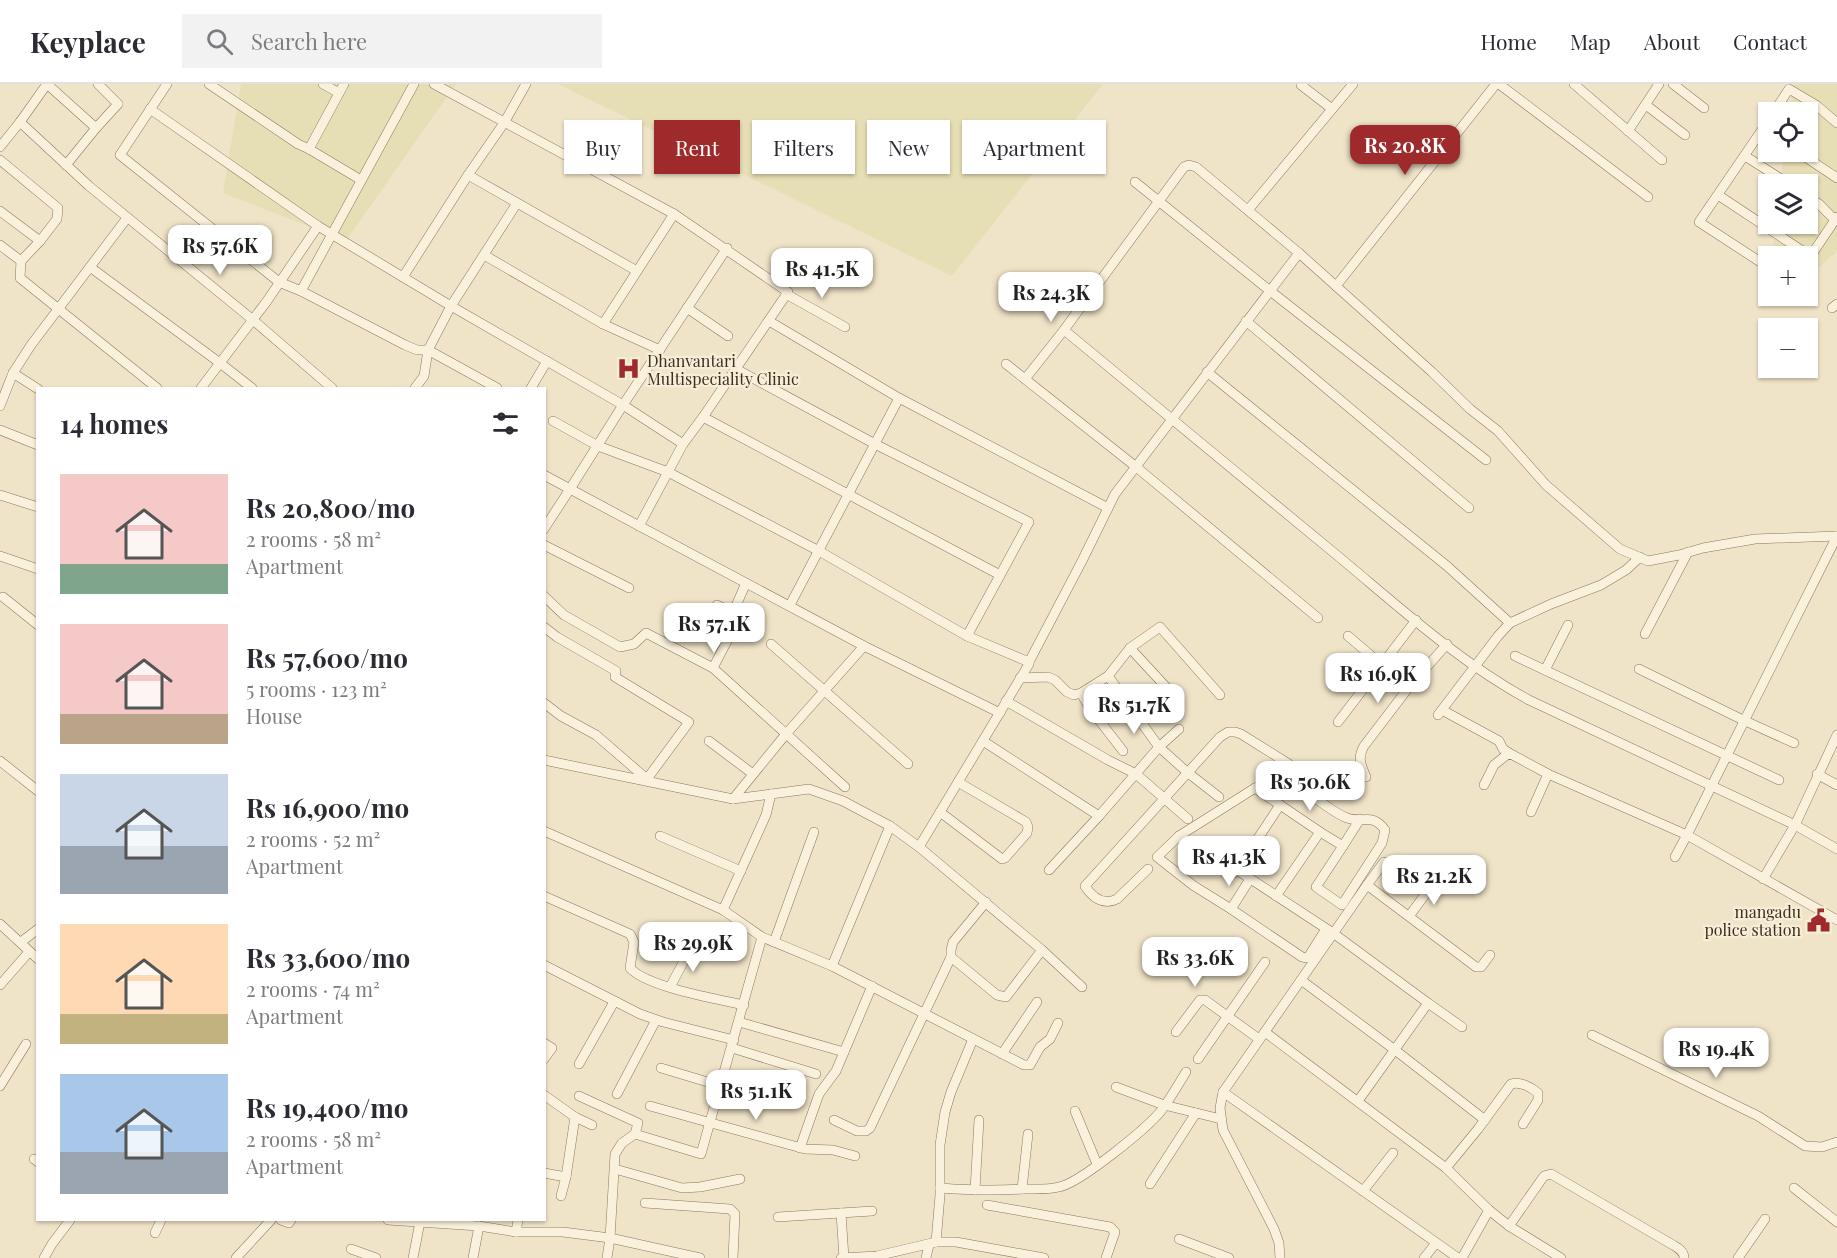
<!DOCTYPE html>
<meta charset="utf-8">
<style>
:root{--surface:#fff;--page:#f2f2f3;--text:#2b2b33;--muted:#7c7c81;--line:#e1e1e2;--accent:#9e2a2b}
body{margin:0;font-family:"Playfair Display",serif;background:var(--page);color:var(--text);height:100vh;display:flex;flex-direction:column;font-size:22px;white-space:nowrap}
*{box-sizing:border-box;margin:0}
p{font-size:20px;color:var(--muted)}
.icon{flex:none;width:33px;height:33px;fill:none;stroke:currentColor;stroke-width:2;stroke-linecap:round;stroke-linejoin:round}
.map{position:relative;flex:1;overflow:hidden}
.drawer{position:absolute;left:36px;top:303px;width:510px;height:834px;display:flex;flex-direction:column;background:var(--surface);border-radius:0px;box-shadow:0 2px 4px #0004}
.drawer>*{flex:none}
.top-card{position:absolute;left:564px;top:36px;width:570px;height:54px;display:flex;gap:12px}
.fabs{position:absolute;left:1758px;top:18px;display:grid;gap:12px}
.fabs a{display:grid;place-items:center;width:60px;height:60px;border-radius:0px;background:var(--surface);box-shadow:0 2px 4px #0004;font-size:30px}
.price{position:absolute;translate:-50% -51px;padding:0 14px;border-radius:12px;background:#fff;color:#222;font-size:20px;line-height:39px;filter:drop-shadow(0 2px 3px #0008)}
.price::after{content:'';position:absolute;left:50%;top:36px;width:18px;height:14px;margin-left:-9px;background:inherit;clip-path:polygon(0 0,100% 0,50% 100%)}
.price.on{background:var(--accent);color:#fff}
ul{padding:0;list-style:none}
li{display:flex;align-items:center;gap:18px;height:150px;padding:0 24px}
li span{display:grid;place-items:center;flex:none;width:168px;height:120px;border-radius:0px;color:#555}
li>.icon{margin-inline-start:auto}
span .icon{width:72px;height:72px;fill:#fffc;stroke-width:1}
li b{font-size:26px}
h2{display:flex;justify-content:space-between;align-items:center;height:72px;padding:0 24px;font-size:26px}
.chip{padding:0 21px;border-radius:0px;background:var(--surface);box-shadow:0 2px 4px #0004;font-size:21px;line-height:54px}
.chip.on{background:var(--accent);color:#fff}
header{display:flex;align-items:center;gap:36px;box-sizing:border-box;height:84px;padding:0 30px;background:var(--surface);border-bottom:2px solid var(--line)}
header strong{font-size:28px}
nav{display:flex;gap:33px;margin-inline-start:auto;font-size:21px}
.search{width:420px;height:54px;background:var(--page);display:flex;align-items:center;gap:15px;box-sizing:border-box;padding:0 21px;border-radius:0px;color:var(--muted);font-size:22px}
.map>svg:first-child{display:block}
</style>
<header>
<strong>Keyplace</strong>
<div class="search"><svg class="icon" aria-label="search" viewBox="0 0 24 24"><circle cx="10" cy="10" r="6"/><path d="M15 15l6 6"/></svg>Search here</div>
<nav><a>Home</a><a>Map</a><a>About</a><a>Contact</a></nav>
</header>
<div class="map">
<svg width="1837" height="1174" viewBox="0 0 1837 1174">
<rect width="100%" height="100%" fill="#f0e4c8"/>
<g fill="#e6deb5">
<path d="M241,0h215l-110,157 -123,-48z"/>
<path d="M558,0h545l-151,192z"/>
<path d="M1793,0h44v167l-29,26v-21h-36l4,-32h32v-40h-27l3,-32h24v-40h-19z"/>
</g>
<g fill="none" stroke-linecap="round" stroke-linejoin="round">
<defs>
<g id="minor">
<path d="M47,0l49,44 22,-24 -20,-20"/>
<path d="M167,0l-47,71 159,127 22,9"/>
<path d="M209,0l89,60 11,5 52,31"/>
<path d="M323,0l16,9"/>
<path d="M414,0l-113,207 104,54 12,5h11l-4,26 -9,12"/>
<path d="M434,0l240,130 114,78 -85,125 -20,27 -44,82"/>
<path d="M1499,0l149,113"/>
<path d="M1574,0l88,76"/>
<path d="M1673,0l31,24"/>
<path d="M1301,1l31,24"/>
<path d="M1646,21l39,30"/>
<path d="M150,25l168,117 133,80 172,99 60,39"/>
<path d="M1774,28l15,-23 27,16 21,18"/>
<path d="M1768,37l-69,101 69,45"/>
<path d="M20,38l69,64 164,134 79,68"/>
<path d="M1628,47l31,-47"/>
<path d="M0,63l20,-25 27,-38"/>
<path d="M309,65l35,-65"/>
<path d="M1798,68l39,26"/>
<path d="M1745,72l44,28"/>
<path d="M0,76l58,48 -1,11 -17,22"/>
<path d="M66,81l30,-37"/>
<path d="M468,91l169,96"/>
<path d="M1135,98l134,108 217,170"/>
<path d="M1718,111l92,61"/>
<path d="M1808,113l11,7 16,16"/>
<path d="M1248,126l105,-126"/>
<path d="M0,127l40,30 -19,20"/>
<path d="M0,161l21,16 -1,17 137,110"/>
<path d="M484,171l119,69 57,26"/>
<path d="M1808,176l29,-43"/>
<path d="M90,183l130,96 32,25"/>
<path d="M403,193l65,-102 36,-52 22,-39"/>
<path d="M1336,202l160,-202"/>
<path d="M786,210l59,33"/>
<path d="M687,224l41,28"/>
<path d="M1832,224l5,-4"/>
<path d="M769,237l130,77 -109,207"/>
<path d="M1246,237l223,187"/>
<path d="M603,240l71,-110"/>
<path d="M1064,246c90,74 180,148 269,222 63,52 124,109 196,148l266,125 42,24"/>
<path d="M1006,280l129,102 183,152"/>
<path d="M736,285l139,75 154,78 -62,114"/>
<path d="M1207,288l240,194 63,57"/>
<path d="M13,289l25,16"/>
<path d="M1025,295l39,-49 120,-163 5,-2 7,2 103,86"/>
<path d="M201,304l66,-87 51,-75"/>
<path d="M497,304l-69,-38 23,-44 66,-103"/>
<path d="M531,304l16,-27"/>
<path d="M899,314l209,110"/>
<path d="M0,322l13,-33 18,-28 96,-127"/>
<path d="M703,333l297,158"/>
<path d="M553,337l45,25 70,26 151,79 148,85 62,26"/>
<path d="M0,346l38,15"/>
<path d="M544,391l26,14 53,-84 104,-157"/>
<path d="M0,411l38,12"/>
<path d="M544,445l26,-40 294,157 136,67"/>
<path d="M1837,452l-150,299 150,85"/>
<path d="M544,461l85,43"/>
<path d="M0,472l38,13"/>
<path d="M544,512l20,19 56,32 14,-3 12,-11 67,35 132,119"/>
<path d="M3,513l35,28"/>
<path d="M717,521l23,11"/>
<path d="M544,543l13,10 59,34 -1,6 74,45 -42,57"/>
<path d="M1645,550l43,-82"/>
<path d="M1348,552l34,29"/>
<path d="M771,560l137,120"/>
<path d="M1130,564l48,52"/>
<path d="M1515,572l264,124"/>
<path d="M713,584l27,-52 -5,-8 11,-25"/>
<path d="M1639,585l104,51 51,23"/>
<path d="M1545,586l23,-45"/>
<path d="M1108,592l51,71 28,25 32,25"/>
<path d="M1020,594l28,-1 7,3 12,12 7,3 7,-2 27,-17 22,-28 30,-21 60,68"/>
<path d="M1081,609l8,14 34,44"/>
<path d="M1006,617l102,59 28,14 52,45"/>
<path d="M544,619l17,13 35,19 52,45"/>
<path d="M1442,626l57,31 4,8 6,4"/>
<path d="M1438,631l60,-79 12,-13 41,-19 50,-19 25,-15 14,-13"/>
<path d="M1338,638l78,-102"/>
<path d="M709,657l44,33"/>
<path d="M983,657l116,75"/>
<path d="M544,676l189,39 76,-10 34,12 47,25 29,21 123,103 40,37"/>
<path d="M0,677l38,30"/>
<path d="M1817,690l20,11"/>
<path d="M1366,693c-5,-12 -9,-19 -2,-31l45,-59 38,-43"/>
<path d="M1484,701l10,-20 15,-12 39,21 139,61 -12,22"/>
<path d="M1255,704c9,-3 17,-9 27,-7 21,3 44,29 65,37 16,6 25,-6 38,12l-3,13 -40,62 -26,-18 27,-41"/>
<path d="M733,715l53,-65 78,-88"/>
<path d="M940,728l62,47 3,-1 22,-25 1,-6 -2,-5 -68,-40"/>
<path d="M1531,728l17,-38"/>
<path d="M544,747l179,79 39,27 70,29 192,99h6l10,-18 10,-8 8,-16"/>
<path d="M1320,748l-65,-44 -76,48 -22,21 37,29 37,23 71,48 4,1 3,-2 17,-27"/>
<path d="M660,752l81,35"/>
<path d="M1179,752l55,37 3,-3 96,63 95,70 -70,98"/>
<path d="M919,763l110,-183v-2l53,-101 33,-67 184,-241 133,119 38,37 28,22 48,54 74,64 28,12 31,-6 24,-7 52,-9 82,-3"/>
<path d="M1148,785l-31,30c-14,7 -25,-2 -32,-13l135,-149 8,-5h7l6,2 48,30"/>
<path d="M1049,786l50,-54 60,-69 20,-18"/>
<path d="M1237,786l43,-65"/>
<path d="M1763,795l32,-54 42,-90"/>
<path d="M1367,801l17,-23"/>
<path d="M544,812l86,38 4,8 -4,26c17,19 87,31 114,37"/>
<path d="M1276,812l44,-64 23,14 17,-27"/>
<path d="M986,818l-33,40 -2,8v7l46,38 9,2 36,-47"/>
<path d="M1231,825l19,-30"/>
<path d="M723,826l43,-95 5,-21"/>
<path d="M1410,831l25,-34"/>
<path d="M0,840l38,35"/>
<path d="M21,858l17,-13"/>
<path d="M774,858l40,-110"/>
<path d="M544,881l96,49 23,8 71,18"/>
<path d="M832,882l58,-140"/>
<path d="M1301,896l94,70 90,70"/>
<path d="M0,901l29,-33"/>
<path d="M670,903l22,-41"/>
<path d="M1428,919l34,24"/>
<path d="M739,938l105,30"/>
<path d="M1176,948l24,-32h5l54,39"/>
<path d="M1265,948l181,136 43,42 20,16 52,32"/>
<path d="M1592,951l166,81 47,30 17,1 15,-5"/>
<path d="M544,959l8,5 -8,11"/>
<path d="M732,964l84,26"/>
<path d="M1002,970l35,-52"/>
<path d="M1198,975l67,-97"/>
<path d="M579,980l35,-62"/>
<path d="M661,984l60,18"/>
<path d="M724,990l69,20"/>
<path d="M0,1002l26,-42"/>
<path d="M1116,1003l48,18 57,14"/>
<path d="M1223,1008l235,166"/>
<path d="M617,1010l39,-74"/>
<path d="M544,1011l31,22 17,8"/>
<path d="M579,1012l59,27 -3,11 66,20 61,-217"/>
<path d="M650,1022l155,43 28,1 22,6"/>
<path d="M1075,1027l22,53"/>
<path d="M834,1036l23,11h9l4,-3 81,-171"/>
<path d="M800,1064l19,-54 17,-23 36,-85"/>
<path d="M34,1075l4,3"/>
<path d="M1446,1084l32,-39 33,-45c9,-3 20,3 27,9v7l-15,24"/>
<path d="M615,1085l67,19 18,-1 40,-8"/>
<path d="M544,1089l22,4"/>
<path d="M1150,1100l46,-71"/>
<path d="M940,1104c28,2 55,3 82,1 12,0 25,1 37,-2 21,-4 87,-58 102,-76 9,-12 17,-26 25,-39"/>
<path d="M1794,1104l43,34"/>
<path d="M1022,1105l6,-55"/>
<path d="M975,1106l4,-70"/>
<path d="M1363,1107l30,-38"/>
<path d="M561,1112l5,-19 9,-60"/>
<path d="M645,1119l85,6 5,5 -2,44"/>
<path d="M987,1121l123,22 5,5 -9,26"/>
<path d="M841,1129l3,45"/>
<path d="M778,1133l94,-6"/>
<path d="M281,1136l8,3 2,-3"/>
<path d="M388,1136l91,6 37,6h47l47,6 90,20"/>
<path d="M1509,1142l35,-50 7,-2 122,71c5,3 11,6 11,13"/>
<path d="M516,1148l2,-12"/>
<path d="M155,1149l6,-13"/>
<path d="M1179,1155l50,19"/>
<path d="M936,1158l4,-47v-50l5,-33 6,-20 22,-53"/>
<path d="M351,1165l25,9"/>
<path d="M44,1174l8,-14 18,-24"/>
<path d="M236,1174l35,-38"/>
<path d="M413,1174l7,-36"/>
<path d="M473,1174l6,-32"/>
<path d="M607,1174l3,-20 5,-84 7,-11 13,-9"/>
<path d="M841,1174l36,-2 59,-14h20l88,16"/>
<path d="M926,1174l3,-13"/>
<path d="M1280,1174l-1,-15 -5,-14 -51,-99 -3,-22 3,-16 144,-207 109,82h5l9,-12"/>
<path d="M1424,1174l12,-15"/>
<path d="M1462,1174l27,-48"/>
<path d="M1738,1174l27,-39"/>
</g>
</defs>
<use href="#minor" stroke="#8d765c" stroke-width="10"/>
<use href="#minor" stroke="#faf1dc" stroke-width="9"/>
</g>
<defs>
<symbol id="hospital-bare" viewBox="-9 -9 18 18"><path d="M-5-5h3v3.5h4V-5h3V5h-3V1.5h-4V5h-3Z" fill="#9e2a2b" stroke="#f7eed8" stroke-width="2.5" paint-order="stroke"/></symbol>
<symbol id="civic-bare" viewBox="-9 -9 18 18"><path d="M-.6-6.5H3V-4.5H.6V-3L4-1V1h2V6H-6V1h2V-1L-.6-3ZM-1.2 2.5V6h2.4V2.5Z" fill="#9e2a2b" stroke="#f7eed8" stroke-width="2.5" paint-order="stroke"/></symbol>
</defs>
<g fill-rule="evenodd">
<use href="#hospital-bare" x="612" y="268" width="33" height="33"/>
<use href="#civic-bare" x="1802" y="820" width="33" height="33"/>
</g>
<g text-anchor="middle" dominant-baseline="central" stroke-width="4.5" stroke-linejoin="round" paint-order="stroke">
<g font-size="16" fill="#3d2e20" stroke="#f7eed8" text-anchor="start">
<text x="647" y="276">Dhanvantari<tspan x="647" dy="18">Multispeciality Clinic</tspan></text>
<text x="1801" y="827" text-anchor="end">mangadu<tspan x="1801" dy="18">police station</tspan></text>
</g>
</g>
</svg>
<div class="fabs">
<a><svg class="icon" aria-label="locate" viewBox="0 0 24 24"><circle cx="12" cy="12" r="6"/><path d="M12 2v4M12 18v4M2 12h4M18 12h4"/></svg></a>
<a><svg class="icon" aria-label="layers" viewBox="0 0 24 24"><path d="M12 4l9 5-9 5-9-5zM3 14l9 5 9-5"/></svg></a>
<a>+</a>
<a>−</a>
</div>
<b class="price on" style="left:1405px;top:92px">Rs 20.8K</b>
<b class="price" style="left:220px;top:192px">Rs 57.6K</b>
<b class="price" style="left:822px;top:215px">Rs 41.5K</b>
<b class="price" style="left:1051px;top:239px">Rs 24.3K</b>
<b class="price" style="left:714px;top:570px">Rs 57.1K</b>
<b class="price" style="left:1378px;top:620px">Rs 16.9K</b>
<b class="price" style="left:1134px;top:651px">Rs 51.7K</b>
<b class="price" style="left:1310px;top:728px">Rs 50.6K</b>
<b class="price" style="left:1229px;top:803px">Rs 41.3K</b>
<b class="price" style="left:1434px;top:822px">Rs 21.2K</b>
<b class="price" style="left:693px;top:889px">Rs 29.9K</b>
<b class="price" style="left:1195px;top:904px">Rs 33.6K</b>
<b class="price" style="left:1716px;top:995px">Rs 19.4K</b>
<b class="price" style="left:756px;top:1037px">Rs 51.1K</b>
<div class="top-card">
<a class="chip">Buy</a>
<a class="chip on">Rent</a>
<a class="chip">Filters</a>
<a class="chip">New</a>
<a class="chip">Apartment</a>
</div>
<section class="drawer">
<h2>14 homes<svg class="icon" aria-label="filters" viewBox="0 0 24 24"><path d="M4 7h16M4 17h16"/><circle cx="9" cy="7" r="2"/><circle cx="15" cy="17" r="2"/></svg></h2>
<ul>
<li><span style="background:linear-gradient(#f6c9c9 75%,#7fa58c 0)"><svg class="icon" aria-label="home" viewBox="0 0 24 24"><path d="M3 11l9-7 9 7M6 9v11h12V9"/></svg></span><div><b>Rs 20,800/mo</b><p>2 rooms · 58 m²</p><p>Apartment</p></div></li>
<li><span style="background:linear-gradient(#f6c9c9 75%,#b9a48a 0)"><svg class="icon" aria-label="home" viewBox="0 0 24 24"><path d="M3 11l9-7 9 7M6 9v11h12V9"/></svg></span><div><b>Rs 57,600/mo</b><p>5 rooms · 123 m²</p><p>House</p></div></li>
<li><span style="background:linear-gradient(#c9d6e8 60%,#9aa5b1 0)"><svg class="icon" aria-label="home" viewBox="0 0 24 24"><path d="M3 11l9-7 9 7M6 9v11h12V9"/></svg></span><div><b>Rs 16,900/mo</b><p>2 rooms · 52 m²</p><p>Apartment</p></div></li>
<li><span style="background:linear-gradient(#ffd9b3 75%,#c2b280 0)"><svg class="icon" aria-label="home" viewBox="0 0 24 24"><path d="M3 11l9-7 9 7M6 9v11h12V9"/></svg></span><div><b>Rs 33,600/mo</b><p>2 rooms · 74 m²</p><p>Apartment</p></div></li>
<li><span style="background:linear-gradient(#a9c7e8 65%,#9aa5b1 0)"><svg class="icon" aria-label="home" viewBox="0 0 24 24"><path d="M3 11l9-7 9 7M6 9v11h12V9"/></svg></span><div><b>Rs 19,400/mo</b><p>2 rooms · 58 m²</p><p>Apartment</p></div></li>
</ul>
</section>
</div>
